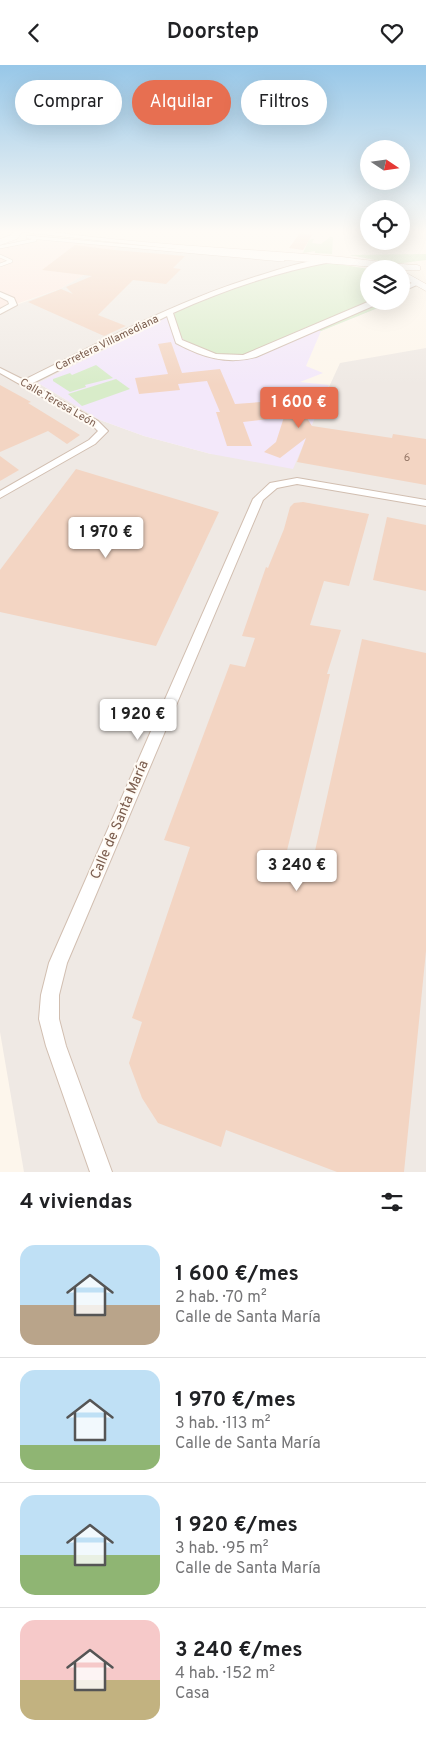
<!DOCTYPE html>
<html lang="es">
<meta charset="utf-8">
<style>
:root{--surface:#fff;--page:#f2f2f2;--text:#202124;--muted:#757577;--line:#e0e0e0;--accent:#e76f51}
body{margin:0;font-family:Overpass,sans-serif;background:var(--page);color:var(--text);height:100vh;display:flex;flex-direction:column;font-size:19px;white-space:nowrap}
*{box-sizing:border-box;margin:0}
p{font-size:16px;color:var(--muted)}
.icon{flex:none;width:28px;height:28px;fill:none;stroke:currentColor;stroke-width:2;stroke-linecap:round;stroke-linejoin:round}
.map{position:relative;height:1107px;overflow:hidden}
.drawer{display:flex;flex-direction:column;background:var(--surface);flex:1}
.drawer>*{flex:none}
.guide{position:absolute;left:15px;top:15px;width:396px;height:45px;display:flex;gap:10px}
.needle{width:32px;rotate:103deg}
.buttons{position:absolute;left:360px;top:75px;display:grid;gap:10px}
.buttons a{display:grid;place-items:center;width:50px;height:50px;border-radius:50%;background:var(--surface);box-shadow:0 5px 20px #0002;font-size:25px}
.price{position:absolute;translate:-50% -42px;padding:0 11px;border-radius:5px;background:#fff;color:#222;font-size:16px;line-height:32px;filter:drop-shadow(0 1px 2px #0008)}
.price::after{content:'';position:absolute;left:50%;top:30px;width:15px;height:11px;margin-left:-8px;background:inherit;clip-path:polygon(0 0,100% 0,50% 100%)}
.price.current{background:var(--accent);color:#fff}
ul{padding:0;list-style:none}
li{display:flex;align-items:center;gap:15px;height:125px;padding:0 20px}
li+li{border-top:1px solid var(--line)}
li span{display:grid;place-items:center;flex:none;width:140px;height:100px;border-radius:15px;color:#555}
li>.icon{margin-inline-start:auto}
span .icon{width:60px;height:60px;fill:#fffc;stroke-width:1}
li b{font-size:21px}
h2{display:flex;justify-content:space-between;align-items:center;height:60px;padding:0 20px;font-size:21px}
.tag{padding:0 18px;border-radius:22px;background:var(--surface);box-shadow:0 5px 20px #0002;font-size:18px;line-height:45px}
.tag.current{background:var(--accent);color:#fff}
header{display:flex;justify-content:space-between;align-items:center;height:65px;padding:0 20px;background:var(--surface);font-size:22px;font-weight:600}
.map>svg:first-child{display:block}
</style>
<header><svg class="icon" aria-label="back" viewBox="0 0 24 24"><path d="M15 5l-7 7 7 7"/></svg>Doorstep<svg class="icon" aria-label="heart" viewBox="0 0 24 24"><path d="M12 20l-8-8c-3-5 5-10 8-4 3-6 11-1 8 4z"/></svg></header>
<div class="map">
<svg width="426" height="1107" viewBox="0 0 426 1107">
<rect width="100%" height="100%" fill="#fdf6ec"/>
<path fill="#fde8e0" d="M35,174l13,1 70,6 -34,29 -24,14 -47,16 -13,7v-66z"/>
<path fill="#efe9e4" d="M118,181l198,17 -137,46 -37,22 -104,52 62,37 44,16 67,18 96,-19 33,-72 86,-15v824h-402l-24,-140v-721l60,-22 24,-14z"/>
<path fill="#f3e8fa" d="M369,204v32h26l-74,30 -15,35 17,7 -23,9 29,3 -36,84 -82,-15 -67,-18 -44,-16 -62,-37 104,-52 23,-14h8l2,-5z"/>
<g fill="#d8ecc9">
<path d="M330,172h3l-1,17 -17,-1v-2l-12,2 5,-11 -12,-1 18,-2 -2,4 9,1z"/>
<path d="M426,189v6l-31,4 -46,-9z"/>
<path d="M316,198l22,1 31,5v32h26l-74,30 -14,-4 -61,27c-20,4 -56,1 -67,-21 -3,-5 -4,-13 -6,-18l6,-6 59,-23z"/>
<path d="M96,300l17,13 -28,7 1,2 -16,5 -17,-11v-2l17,-6 2,2z"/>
<path d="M116,314l14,10 -48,17 -14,-12z"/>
</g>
<g fill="#f3d5c3">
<path d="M300,168l12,2 -9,15 -14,-2z"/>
<path d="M75,180l39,5 71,6 -12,12 8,1 -15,15 -33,-4 -35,35 28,11 -22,10 -76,-34 33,-13 12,5 -7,-7 26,-11 -50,-6z"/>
<path d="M171,277l11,31 38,-4 15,35 41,-3 19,-11 1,11 16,25 80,12 1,-4 33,5v46l-129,-23 9,-24 -26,20 -16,-6 12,-10 8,-25 -41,5 9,24h-25l-11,-34h4l-13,-31 -29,3 2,6 -41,4 -4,-16 33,-4 -10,-30z"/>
<path d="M0,320l31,17 -3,1 52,32 -13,9 -19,-13 -48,21z"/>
<path d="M0,391l19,14 -19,11z"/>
<path d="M76,404l143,43 -63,134 -156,-34v-42z"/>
<path d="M303,437l66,12 -20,72 -25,-5 -14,44 31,5 -14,44h3l-48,197 27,7 53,-239 64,14v298l-22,221h-67l-111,-42 -5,17 -63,-24 -16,-25 -13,-35 13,-41 -10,-4 58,-171 -26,-7 66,-176 15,3 10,-29 -13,-2 24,-69 2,1 16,-39 6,-22 4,-4z"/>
<path d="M387,452l39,8v66l-53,-11z"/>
</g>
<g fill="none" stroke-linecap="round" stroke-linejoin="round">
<defs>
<g id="service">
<path d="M28,172l255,23"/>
<path d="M0,182l35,-7"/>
<path d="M0,191l11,5 -11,4"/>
</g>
<g id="minor">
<path d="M329,194l3,2 -1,1c-54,10 -107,28 -158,51l9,27 34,14 27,1 127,-54 10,2 -124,54c-29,8 -54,0 -80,-14l-9,-27 -136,68 67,37 10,10 -13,13 -95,54v-7l89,-51 9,-9 -6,-6 -92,-52v-5l24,12c77,-38 152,-79 234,-104 23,-7 47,-16 71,-17z"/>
<path d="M417,216l2,1v2l-18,8v-5z"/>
<path d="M0,227l14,6 3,7 -17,9v-5l9,-5 -1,-3 -8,-4z"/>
<path d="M297,413l129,22v6l-129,-22 -20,4 -14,12 -196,463 -8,32v24l7,27 46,126h-22l-44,-126 -7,-27 2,-24 8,-32 204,-464 17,-16z"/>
</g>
<path id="secondary" d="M15,165h24c100,15 202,18 303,27 25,3 49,7 75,8l3,1v4h-19l25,14v7l-25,-14v-8l-142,-11 -237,-26 -5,7 -17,6v-6l11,-4z"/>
</defs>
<use href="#service" stroke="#d1beb0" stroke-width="4"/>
<use href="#minor" stroke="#d1beb0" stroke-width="2"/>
<use href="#secondary" stroke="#d6c0b0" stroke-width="1"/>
<use href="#service" stroke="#fff" stroke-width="3"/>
<use href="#minor" fill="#fff" fill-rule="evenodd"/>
<use href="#secondary" fill="#fff" fill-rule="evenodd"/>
</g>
<linearGradient id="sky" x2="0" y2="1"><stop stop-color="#97c7e8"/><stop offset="0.52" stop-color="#fefbf6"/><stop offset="1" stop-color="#fefbf6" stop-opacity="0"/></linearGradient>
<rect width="426" height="320" fill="url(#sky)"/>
<g text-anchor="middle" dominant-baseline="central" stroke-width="4" stroke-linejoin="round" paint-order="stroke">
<g font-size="11" fill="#7a5c4d" stroke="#fffaf3">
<text transform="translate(107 278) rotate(-26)">Carretera Villamediana</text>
<text transform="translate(58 338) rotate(30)">Calle Teresa León</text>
</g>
<g font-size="11" fill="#987a6a">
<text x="407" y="393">6</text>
</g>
<g font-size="14" fill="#7a5c4d" stroke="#fffaf3">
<text transform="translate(120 755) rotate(-67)">Calle de Santa María</text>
</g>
</g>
</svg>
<div class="buttons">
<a><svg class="needle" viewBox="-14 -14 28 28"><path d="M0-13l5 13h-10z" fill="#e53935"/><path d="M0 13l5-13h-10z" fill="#757577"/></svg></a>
<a><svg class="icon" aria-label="locate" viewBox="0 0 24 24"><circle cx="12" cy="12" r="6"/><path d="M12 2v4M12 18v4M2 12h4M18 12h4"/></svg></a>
<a><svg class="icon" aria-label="layers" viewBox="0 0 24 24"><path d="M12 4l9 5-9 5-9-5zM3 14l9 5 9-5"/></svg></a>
</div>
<b class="price current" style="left:299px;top:364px">1 600 €</b>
<b class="price" style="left:106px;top:494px">1 970 €</b>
<b class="price" style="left:138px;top:676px">1 920 €</b>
<b class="price" style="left:297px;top:827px">3 240 €</b>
<div class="guide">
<a class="tag">Comprar</a>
<a class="tag current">Alquilar</a>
<a class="tag">Filtros</a>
</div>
</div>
<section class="drawer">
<h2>4 viviendas<svg class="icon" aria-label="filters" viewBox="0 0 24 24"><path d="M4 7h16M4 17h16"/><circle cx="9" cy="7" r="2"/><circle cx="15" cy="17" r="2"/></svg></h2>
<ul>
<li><span style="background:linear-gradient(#bfe0f5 60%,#b9a48a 0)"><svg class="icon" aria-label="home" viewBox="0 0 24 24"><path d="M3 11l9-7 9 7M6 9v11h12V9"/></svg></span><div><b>1 600 €/mes</b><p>2 hab. · 70 m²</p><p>Calle de Santa María</p></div></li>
<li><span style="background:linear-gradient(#bfe0f5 75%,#8fb573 0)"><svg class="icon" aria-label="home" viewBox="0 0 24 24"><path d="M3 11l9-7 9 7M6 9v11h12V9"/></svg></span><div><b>1 970 €/mes</b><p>3 hab. · 113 m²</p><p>Calle de Santa María</p></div></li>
<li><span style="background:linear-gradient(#bfe0f5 60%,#8fb573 0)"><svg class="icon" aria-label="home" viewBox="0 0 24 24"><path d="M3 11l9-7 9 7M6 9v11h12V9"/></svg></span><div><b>1 920 €/mes</b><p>3 hab. · 95 m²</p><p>Calle de Santa María</p></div></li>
<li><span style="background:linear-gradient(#f6c9c9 60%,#c2b280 0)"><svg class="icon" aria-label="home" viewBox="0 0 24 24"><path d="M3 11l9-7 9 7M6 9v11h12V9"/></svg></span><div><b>3 240 €/mes</b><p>4 hab. · 152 m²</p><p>Casa</p></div></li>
</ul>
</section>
